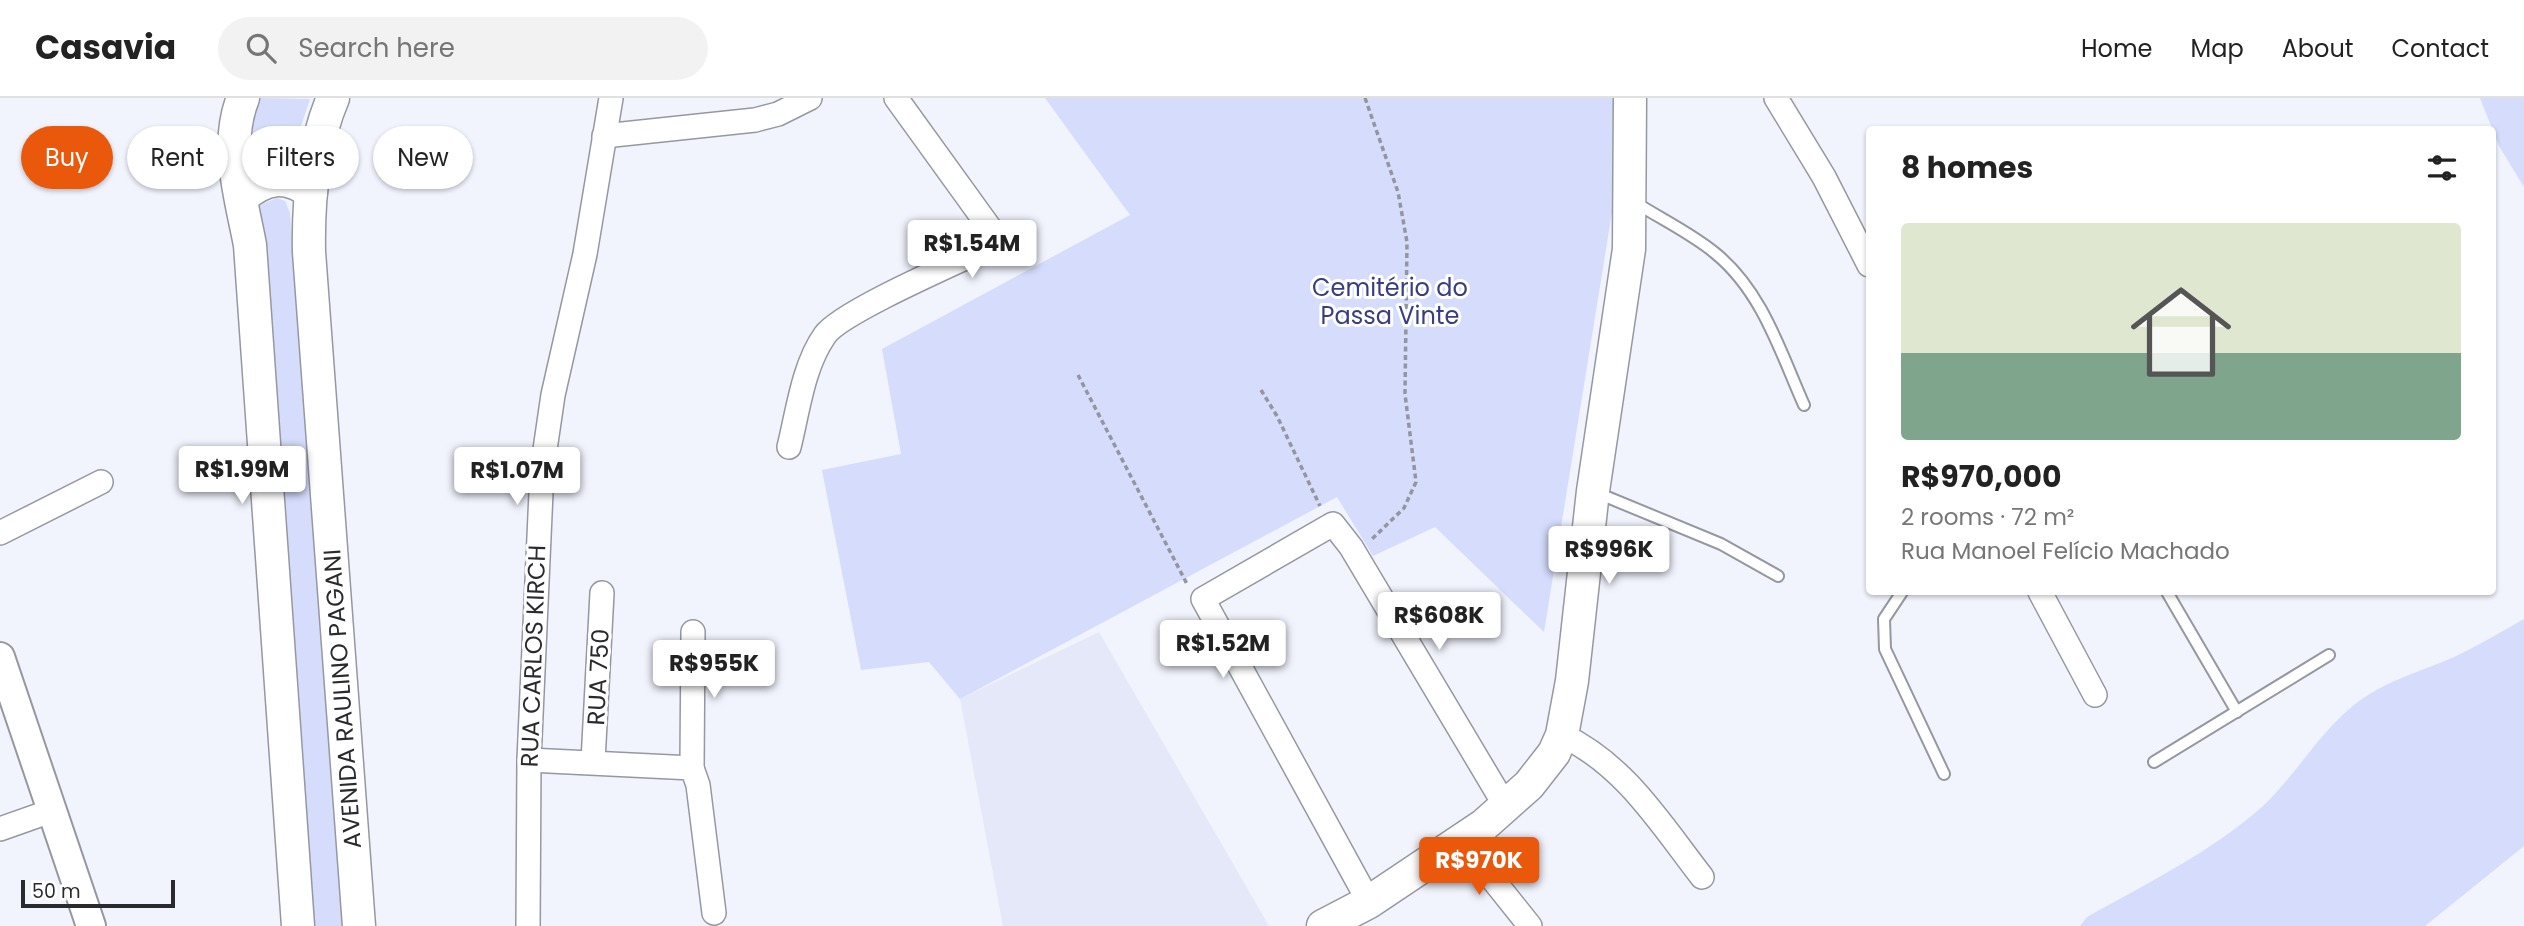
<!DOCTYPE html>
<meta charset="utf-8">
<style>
:root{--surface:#fff;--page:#f2f2f2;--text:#222;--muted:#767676;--line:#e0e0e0;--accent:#ea580c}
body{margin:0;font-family:Poppins,sans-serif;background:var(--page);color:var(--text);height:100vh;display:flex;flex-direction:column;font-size:26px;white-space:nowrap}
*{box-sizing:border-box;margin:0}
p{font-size:23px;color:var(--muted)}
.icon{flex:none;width:38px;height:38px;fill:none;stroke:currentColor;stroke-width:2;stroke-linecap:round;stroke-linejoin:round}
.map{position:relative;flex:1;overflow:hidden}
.details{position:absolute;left:1866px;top:28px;width:630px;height:469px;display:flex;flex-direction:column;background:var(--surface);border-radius:7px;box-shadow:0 2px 5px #0004}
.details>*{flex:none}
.banner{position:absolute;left:21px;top:28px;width:665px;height:63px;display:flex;gap:14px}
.scale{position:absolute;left:21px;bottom:18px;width:154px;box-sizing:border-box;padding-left:7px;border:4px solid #292a2e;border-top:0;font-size:19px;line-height:24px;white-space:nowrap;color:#292a2e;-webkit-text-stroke:5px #fff;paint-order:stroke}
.price{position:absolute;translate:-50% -60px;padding:0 16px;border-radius:7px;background:#fff;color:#222;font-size:23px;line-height:46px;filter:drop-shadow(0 2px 4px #0008)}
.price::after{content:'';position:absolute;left:50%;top:42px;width:21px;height:16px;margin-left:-10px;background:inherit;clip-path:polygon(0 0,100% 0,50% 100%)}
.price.selected{background:var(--accent);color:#fff}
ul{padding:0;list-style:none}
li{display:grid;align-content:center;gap:14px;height:371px;padding:0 35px}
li+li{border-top:2px solid var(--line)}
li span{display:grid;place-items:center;height:217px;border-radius:7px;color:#555}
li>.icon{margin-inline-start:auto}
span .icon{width:126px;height:126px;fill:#fffc;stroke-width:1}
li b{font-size:30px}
h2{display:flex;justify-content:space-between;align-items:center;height:84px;padding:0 35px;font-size:30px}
.tag{padding:0 24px;border-radius:32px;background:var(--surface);box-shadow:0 2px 5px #0004;font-size:24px;line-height:63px}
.tag.selected{background:var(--accent);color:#fff}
header{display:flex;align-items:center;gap:42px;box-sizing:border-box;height:98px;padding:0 35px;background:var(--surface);border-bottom:2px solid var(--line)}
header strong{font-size:33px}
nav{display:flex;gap:38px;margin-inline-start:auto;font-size:24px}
.search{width:490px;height:63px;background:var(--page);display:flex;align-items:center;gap:18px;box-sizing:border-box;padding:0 24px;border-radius:38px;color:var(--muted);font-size:26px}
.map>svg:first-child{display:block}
</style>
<header>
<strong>Casavia</strong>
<div class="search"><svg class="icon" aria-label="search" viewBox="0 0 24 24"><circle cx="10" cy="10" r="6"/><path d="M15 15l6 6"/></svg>Search here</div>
<nav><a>Home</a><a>Map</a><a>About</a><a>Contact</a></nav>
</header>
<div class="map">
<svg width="2524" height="828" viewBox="0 0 2524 828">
<rect width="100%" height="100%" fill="#f1f3fd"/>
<path fill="#e4e8f9" d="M1099,534l170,294h-266l-43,-227z"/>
<g fill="#d5dcfc">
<path d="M257,0l53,1 -20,60 -8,5 -31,1c-12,-17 0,-49 6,-67z"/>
<path d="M1045,0h569l-1,108 -69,426 -109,-105 -62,29 -36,-59 -377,202 -31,-37 -68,8 -39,-200 79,-16 -19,-105 248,-134z"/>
<path d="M2480,0h44v89l-25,-41z"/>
<path d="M277,100l8,3 5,12 56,713h-31l-51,-656 -9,-57 5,-8z"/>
<path d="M2524,521v227l-99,80h-345l7,-9c59,-33 124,-65 175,-110 34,-32 56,-73 92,-102 30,-24 66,-33 100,-48 24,-11 47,-25 70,-38z"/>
</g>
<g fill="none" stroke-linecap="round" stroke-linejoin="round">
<defs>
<g id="service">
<path d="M1633,103c26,17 58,32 82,52 47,38 65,98 89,152"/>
<path d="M1595,394l126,52 57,32"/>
<path d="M1902,494l-18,27 1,30 59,125"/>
<path d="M2167,494l70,120"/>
<path d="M2154,664l175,-107"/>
</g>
<g id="minor">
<path d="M1776,0l48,79 45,88"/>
<path d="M604,38l151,-16 23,-6 32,-16"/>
<path d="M789,349c9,-36 14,-81 36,-112 17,-24 142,-77 175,-93l-104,-144"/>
<path d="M0,435l101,-51"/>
<path d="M2040,494l55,103"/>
<path d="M1562,637c63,30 98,88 140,142"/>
<path d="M529,662l163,8 6,17 16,128"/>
<path d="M593,663l9,-168"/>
<path d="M692,670l1,-136"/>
<path d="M0,731l51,-18"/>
<path d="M1462,743l68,85"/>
<path d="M1369,804l-166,-303 130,-75 18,23 155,260"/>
<path d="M528,828l1,-166 13,-290 11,-75 32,-141 26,-156"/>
</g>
<path id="tertiary" d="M0,559l91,269"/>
<g id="secondary">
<path d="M243,0c-19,47 -2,99 7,147l48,681"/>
<path d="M333,0c-20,47 -25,103 -24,154l50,674"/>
<path d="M242,99c24,-20 43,-23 69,-5"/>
<path d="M1323,828l46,-24 115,-77 45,-40 25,-32 8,-18 10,-54 21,-190 36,-242 1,-151"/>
</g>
</defs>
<use href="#service" stroke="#9698a1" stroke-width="14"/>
<use href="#minor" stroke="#9698a1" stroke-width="26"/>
<use href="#tertiary" stroke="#9698a1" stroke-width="32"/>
<use href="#secondary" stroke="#9698a1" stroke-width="35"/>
<g stroke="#94969d" stroke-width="3.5" stroke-dasharray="5 3.5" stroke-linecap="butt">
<path d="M1365,0l33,94 9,50 -2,152 11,88 -12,26 -33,32"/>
<path d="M1078,277l109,209"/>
<path d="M1261,292l16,26 43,90"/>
</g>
<use href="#service" stroke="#fff" stroke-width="10"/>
<use href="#minor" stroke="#fff" stroke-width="23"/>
<use href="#tertiary" stroke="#fff" stroke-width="28"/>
<use href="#secondary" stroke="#fff" stroke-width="32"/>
</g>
<g text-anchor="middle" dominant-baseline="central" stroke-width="6" stroke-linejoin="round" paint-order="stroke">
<g font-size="24" fill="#383e81" stroke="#fff">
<text x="1390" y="189">Cemitério do<tspan x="1390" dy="28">Passa Vinte</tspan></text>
</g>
<g font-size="24" fill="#292a2e" stroke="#fff">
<text transform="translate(533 558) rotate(-88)">RUA CARLOS KIRCH</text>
<text transform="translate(598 579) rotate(-87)">RUA 750</text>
<text transform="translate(342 601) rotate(-94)">AVENIDA RAULINO PAGANI</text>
</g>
</g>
</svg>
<div class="scale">50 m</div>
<b class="price" style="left:972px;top:182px">R$1.54M</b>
<b class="price" style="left:242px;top:408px">R$1.99M</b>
<b class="price" style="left:517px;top:409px">R$1.07M</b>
<b class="price" style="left:1609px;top:488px">R$996K</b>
<b class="price" style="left:1439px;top:554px">R$608K</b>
<b class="price" style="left:1223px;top:582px">R$1.52M</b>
<b class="price" style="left:714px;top:602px">R$955K</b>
<b class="price selected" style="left:1479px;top:799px">R$970K</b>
<div class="banner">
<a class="tag selected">Buy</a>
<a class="tag">Rent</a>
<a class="tag">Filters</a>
<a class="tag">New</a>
</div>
<section class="details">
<h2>8 homes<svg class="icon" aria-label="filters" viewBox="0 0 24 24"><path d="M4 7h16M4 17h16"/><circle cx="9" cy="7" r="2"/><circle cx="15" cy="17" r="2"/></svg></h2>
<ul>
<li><span style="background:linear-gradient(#dfe7d0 60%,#7fa58c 0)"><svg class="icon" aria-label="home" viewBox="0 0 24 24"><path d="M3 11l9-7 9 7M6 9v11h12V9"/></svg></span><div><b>R$970,000</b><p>2 rooms · 72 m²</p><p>Rua Manoel Felício Machado</p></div></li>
</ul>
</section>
</div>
